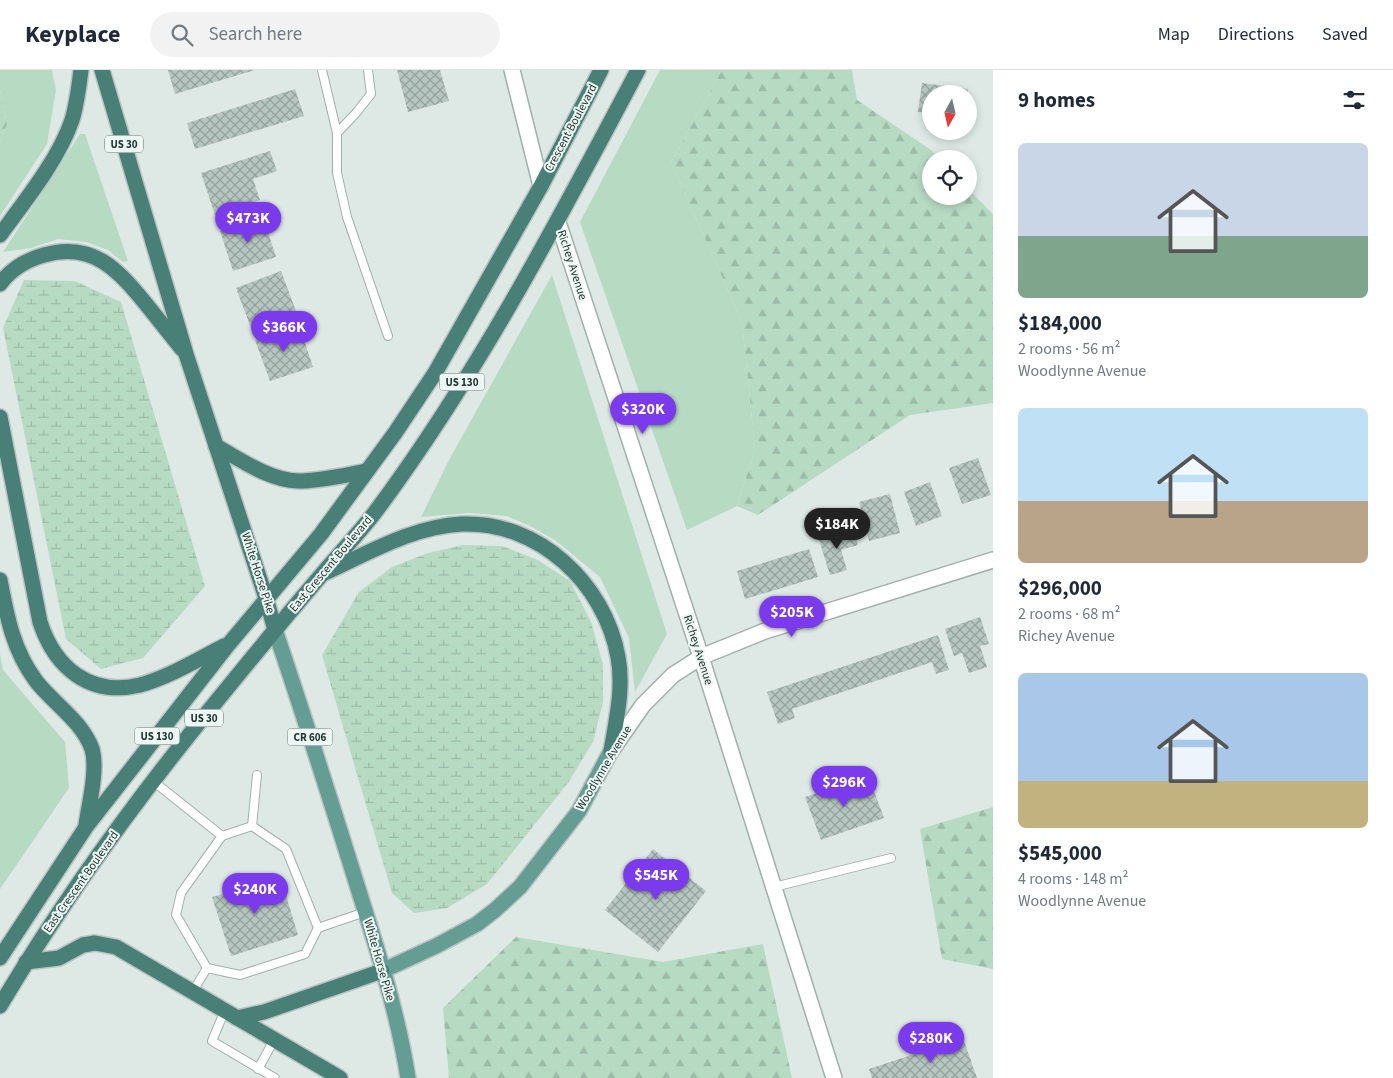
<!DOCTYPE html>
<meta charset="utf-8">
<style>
:root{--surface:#fff;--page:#f2f2f3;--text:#1f2937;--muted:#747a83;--line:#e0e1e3;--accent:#7c3aed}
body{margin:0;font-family:"Source Sans 3",sans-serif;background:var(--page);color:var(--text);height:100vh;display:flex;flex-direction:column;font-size:19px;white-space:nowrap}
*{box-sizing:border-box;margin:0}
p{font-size:16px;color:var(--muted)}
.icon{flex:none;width:28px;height:28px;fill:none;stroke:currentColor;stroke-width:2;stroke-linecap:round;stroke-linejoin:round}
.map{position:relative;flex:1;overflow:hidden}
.side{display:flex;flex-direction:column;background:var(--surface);width:400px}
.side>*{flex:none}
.needle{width:32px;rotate:188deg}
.tools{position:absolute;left:922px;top:15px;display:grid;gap:10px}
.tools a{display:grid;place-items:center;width:55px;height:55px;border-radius:50%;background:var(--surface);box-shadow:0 2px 8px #0003;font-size:25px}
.price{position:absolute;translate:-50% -42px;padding:0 11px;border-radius:18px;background:var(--accent);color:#fff;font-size:16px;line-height:32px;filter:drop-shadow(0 1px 2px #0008)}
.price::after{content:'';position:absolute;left:50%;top:30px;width:15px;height:11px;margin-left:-8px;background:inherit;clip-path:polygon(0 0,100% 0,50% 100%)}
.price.active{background:#222;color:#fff}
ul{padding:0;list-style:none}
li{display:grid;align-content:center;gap:10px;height:265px;padding:0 25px}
li span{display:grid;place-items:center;height:155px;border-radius:8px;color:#555}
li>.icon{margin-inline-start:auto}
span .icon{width:90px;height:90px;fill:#fffc;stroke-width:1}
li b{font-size:21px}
h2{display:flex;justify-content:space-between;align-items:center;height:60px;padding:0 25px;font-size:21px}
header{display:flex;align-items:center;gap:30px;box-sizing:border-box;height:70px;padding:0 25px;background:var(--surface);border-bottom:1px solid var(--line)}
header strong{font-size:24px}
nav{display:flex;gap:28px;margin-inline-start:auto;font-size:18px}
.search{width:350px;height:45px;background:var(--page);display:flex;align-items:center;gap:12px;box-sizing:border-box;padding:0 18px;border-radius:28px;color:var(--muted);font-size:19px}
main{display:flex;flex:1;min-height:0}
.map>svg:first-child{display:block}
</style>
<header>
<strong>Keyplace</strong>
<div class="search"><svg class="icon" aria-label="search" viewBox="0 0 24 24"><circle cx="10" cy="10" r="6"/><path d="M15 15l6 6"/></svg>Search here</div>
<nav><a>Map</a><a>Directions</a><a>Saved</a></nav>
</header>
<main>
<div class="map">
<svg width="993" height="1008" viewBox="0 0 993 1008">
<defs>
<pattern id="forest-firs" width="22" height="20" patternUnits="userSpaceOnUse" patternTransform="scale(1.25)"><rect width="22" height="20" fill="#b7dac3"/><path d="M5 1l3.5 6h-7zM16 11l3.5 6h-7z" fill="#9dbca8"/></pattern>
<pattern id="wetland-marsh" width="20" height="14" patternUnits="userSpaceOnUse" patternTransform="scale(1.25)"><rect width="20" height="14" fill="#b7dac3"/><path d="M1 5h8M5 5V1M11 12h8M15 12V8" fill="none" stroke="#9dbca8"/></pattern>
<pattern id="building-cross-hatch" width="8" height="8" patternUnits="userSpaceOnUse" patternTransform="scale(1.25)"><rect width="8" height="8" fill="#b7c6c1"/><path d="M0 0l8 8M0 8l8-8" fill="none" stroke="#94a29d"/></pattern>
</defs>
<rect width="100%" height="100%" fill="#dee9e5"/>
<g fill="#b7dac3">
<path d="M0,0h52l4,20 -9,54 -47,72v-73l7,-19 -7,-34z"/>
<path d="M660,0h62l-51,92 71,160 13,127 -18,57 -50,24 -107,-308z"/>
<path d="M80,64h5l43,127 -5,1 -15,-12 -22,-8 -28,-3 -27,9 -28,4z"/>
<path d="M552,205l115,359 -32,58 -6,-54 -29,-61 -44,-36 -24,-14 -25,-11 -38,-3 -48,4 28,-57z"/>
<path d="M0,584l3,16 62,72 4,46 -69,101z"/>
</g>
<g fill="url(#forest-firs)">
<path d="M722,0h130l5,30 74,50 8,9h-8v37h38v-6l24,24v189l-83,12 -152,100 -21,-9 18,-57 -13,-127 -71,-160z"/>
<path d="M0,20l7,34 -7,19z"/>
<path d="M993,737v162l-51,-10 -22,-130z"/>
<path d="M516,867l147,25 100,-18 29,134h-343l-6,-70z"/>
</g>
<g fill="url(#wetland-marsh)">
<path d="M24,210l51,1 46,21 84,284 -62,72 -42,11 -35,-30 -63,-311z"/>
<path d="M463,475l39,1 36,14 32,21 21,41 12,42v38l-10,40 -25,41 -81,101 -40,24 -33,5 -22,-20 -70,-238 37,-63 33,-25 36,-14z"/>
</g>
<g fill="url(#building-cross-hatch)">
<path d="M168,0h87l-80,24z"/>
<path d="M397,0h43l9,31 -41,11z"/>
<path d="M922,13l46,6v5h-37v19l-13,-1z"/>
<path d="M295,19l9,27 -109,33 -8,-26z"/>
<path d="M270,81l7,20 -24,8 7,21 -45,15 -14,-42z"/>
<path d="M263,147l13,40 -43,14 -13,-40z"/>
<path d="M281,201l15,40 -45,17 -15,-40z"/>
<path d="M299,255l14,42 -43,14 -15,-41z"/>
<path d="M978,388l13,37 -29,9 -13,-36z"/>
<path d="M930,412l12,34 -26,10 -12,-34z"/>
<path d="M890,424l10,39 -31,8 -10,-39z"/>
<path d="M853,460l5,15 -17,5 6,20 -17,5 -11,-35z"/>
<path d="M809,479l9,28 -73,22 -8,-28z"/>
<path d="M980,547l9,27 -9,2 7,21 -18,6 -7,-20 -8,3 -9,-27z"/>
<path d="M938,565l11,35 -13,4 -4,-12 -140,47 3,9 -17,6 -11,-32z"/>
<path d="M868,705l16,43 -63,22 -16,-43z"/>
<path d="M653,779l53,42 -48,61 -53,-42z"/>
<path d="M252,805l3,9 25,-8 18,59 -67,21 -19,-59 24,-7 -3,-10z"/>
<path d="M963,968l14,40h-105l-3,-9z"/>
</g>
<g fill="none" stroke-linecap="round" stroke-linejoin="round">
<defs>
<g id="service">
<path d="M322,0l15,63"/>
<path d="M368,0l3,24 -15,19 -19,20v40l10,44 41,119"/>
<path d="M257,705l-5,51 34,23 32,79"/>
<path d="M153,711l69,55 30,-10"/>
<path d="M774,817l117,-29"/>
<path d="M207,898l-31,-53 5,-22 41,-57"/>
<path d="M193,921l14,-23 33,7 65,-21 13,-26 47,-16"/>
<path d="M225,940l-13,31 63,37"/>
<path d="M258,999l16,-29"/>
</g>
<g id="minor">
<path d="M512,0l29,116"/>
<path d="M558,152l143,435 133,421"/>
<path d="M611,681l32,-46 30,-30 28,-18 64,-26 228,-71"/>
</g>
<g id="primary">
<path d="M275,560c27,80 52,159 77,239 21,68 45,138 56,209"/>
<path d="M382,901l54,-25 41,-22 18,-14 25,-23 59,-76 32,-60"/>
</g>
<g id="trunk">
<path d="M102,0l84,284 80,244 9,32"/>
<path d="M0,165c25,-34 59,-76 72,-115 5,-16 7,-34 9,-50"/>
<path d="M0,214c11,-15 26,-24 44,-29 49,-14 74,15 102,49 12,15 24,30 36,45"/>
<path d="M0,347l40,205c15,46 50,75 100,63 29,-8 57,-25 84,-39"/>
<path d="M216,376c25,14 53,34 82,35 23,0 47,-6 69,-10"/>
<path d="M327,502c43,-20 88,-46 135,-48 77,-3 143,60 156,133 6,31 -2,64 -7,94"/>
<path d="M0,510c7,37 13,70 36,101 17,22 46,40 56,68 6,20 -3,55 -6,76"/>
<path d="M0,888l86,-131 142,-182 93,-111 74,-101 40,-60 68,-120 38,-67 60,-116"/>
<path d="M26,892l33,-4 24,-13 12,-2 21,4 224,131"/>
<path d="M0,936c67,-113 145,-219 229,-320 31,-38 63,-77 95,-114 17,-20 36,-40 52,-61 102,-137 182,-290 262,-441"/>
<path d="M237,948l27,-6 118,-41"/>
</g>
</defs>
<use href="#service" stroke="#a1b0ac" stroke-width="10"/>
<use href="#minor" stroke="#a1b0ac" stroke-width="18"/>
<use href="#primary" stroke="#bcc3c2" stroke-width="18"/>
<use href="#trunk" stroke="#bcc3c2" stroke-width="18"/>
<use href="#service" stroke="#fff" stroke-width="8"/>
<use href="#minor" stroke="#fff" stroke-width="15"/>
<use href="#primary" stroke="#649d93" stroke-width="15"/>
<use href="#trunk" stroke="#488078" stroke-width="15"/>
</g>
<g text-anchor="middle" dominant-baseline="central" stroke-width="4" stroke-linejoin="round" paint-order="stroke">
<g fill="#eef6f3" stroke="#5e716d" stroke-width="1">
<rect x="105" y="65.5" width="38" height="17" rx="4"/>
<rect x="439.5" y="303.5" width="45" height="17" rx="4"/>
<rect x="185" y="639.5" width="38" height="17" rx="4"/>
<rect x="134.5" y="657.5" width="45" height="17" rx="4"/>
<rect x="287.5" y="658.5" width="45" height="17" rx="4"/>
</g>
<g font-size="11" font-weight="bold" fill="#203833">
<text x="124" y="74">US 30</text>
<text x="462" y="312">US 130</text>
<text x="204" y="648">US 30</text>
<text x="157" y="666">US 130</text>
<text x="310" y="667">CR 606</text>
</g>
<g font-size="12" fill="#203833" stroke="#eef6f3">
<text transform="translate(571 58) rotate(-62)">Crescent Boulevard</text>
<text transform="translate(572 195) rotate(72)">Richey Avenue</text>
<text transform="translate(331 494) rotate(-50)">East Crescent Boulevard</text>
<text transform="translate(258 503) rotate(72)">White Horse Pike</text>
<text transform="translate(698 580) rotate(72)">Richey Avenue</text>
<text transform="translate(604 698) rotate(-59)">Woodlynne Avenue</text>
<text transform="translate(81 812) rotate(-55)">East Crescent Boulevard</text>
<text transform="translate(379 890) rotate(74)">White Horse Pike</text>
</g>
</g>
</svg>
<div class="tools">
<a><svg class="needle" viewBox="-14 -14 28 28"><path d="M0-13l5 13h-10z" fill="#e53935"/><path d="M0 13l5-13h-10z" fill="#747a83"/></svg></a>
<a><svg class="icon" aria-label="locate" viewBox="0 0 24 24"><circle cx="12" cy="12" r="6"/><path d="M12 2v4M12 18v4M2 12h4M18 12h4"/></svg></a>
</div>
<b class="price" style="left:248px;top:174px">$473K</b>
<b class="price" style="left:284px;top:283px">$366K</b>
<b class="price" style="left:643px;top:365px">$320K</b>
<b class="price active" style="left:837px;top:480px">$184K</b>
<b class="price" style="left:792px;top:568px">$205K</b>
<b class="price" style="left:844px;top:738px">$296K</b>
<b class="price" style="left:656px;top:831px">$545K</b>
<b class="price" style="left:255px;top:845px">$240K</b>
<b class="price" style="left:931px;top:994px">$280K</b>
</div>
<section class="side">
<h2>9 homes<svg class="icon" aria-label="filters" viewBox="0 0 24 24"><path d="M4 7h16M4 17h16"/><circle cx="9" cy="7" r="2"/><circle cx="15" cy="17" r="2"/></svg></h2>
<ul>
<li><span style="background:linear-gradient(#c9d6e8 60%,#7fa58c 0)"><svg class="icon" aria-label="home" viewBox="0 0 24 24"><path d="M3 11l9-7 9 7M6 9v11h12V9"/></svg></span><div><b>$184,000</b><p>2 rooms · 56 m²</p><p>Woodlynne Avenue</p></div></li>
<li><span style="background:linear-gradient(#bfe0f5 60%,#b9a48a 0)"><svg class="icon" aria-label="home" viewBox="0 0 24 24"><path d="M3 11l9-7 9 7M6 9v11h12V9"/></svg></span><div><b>$296,000</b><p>2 rooms · 68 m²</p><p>Richey Avenue</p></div></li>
<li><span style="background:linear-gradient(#a9c7e8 70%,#c2b280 0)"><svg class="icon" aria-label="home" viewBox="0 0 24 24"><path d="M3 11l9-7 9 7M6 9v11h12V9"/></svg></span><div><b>$545,000</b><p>4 rooms · 148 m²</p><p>Woodlynne Avenue</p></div></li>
</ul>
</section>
</main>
